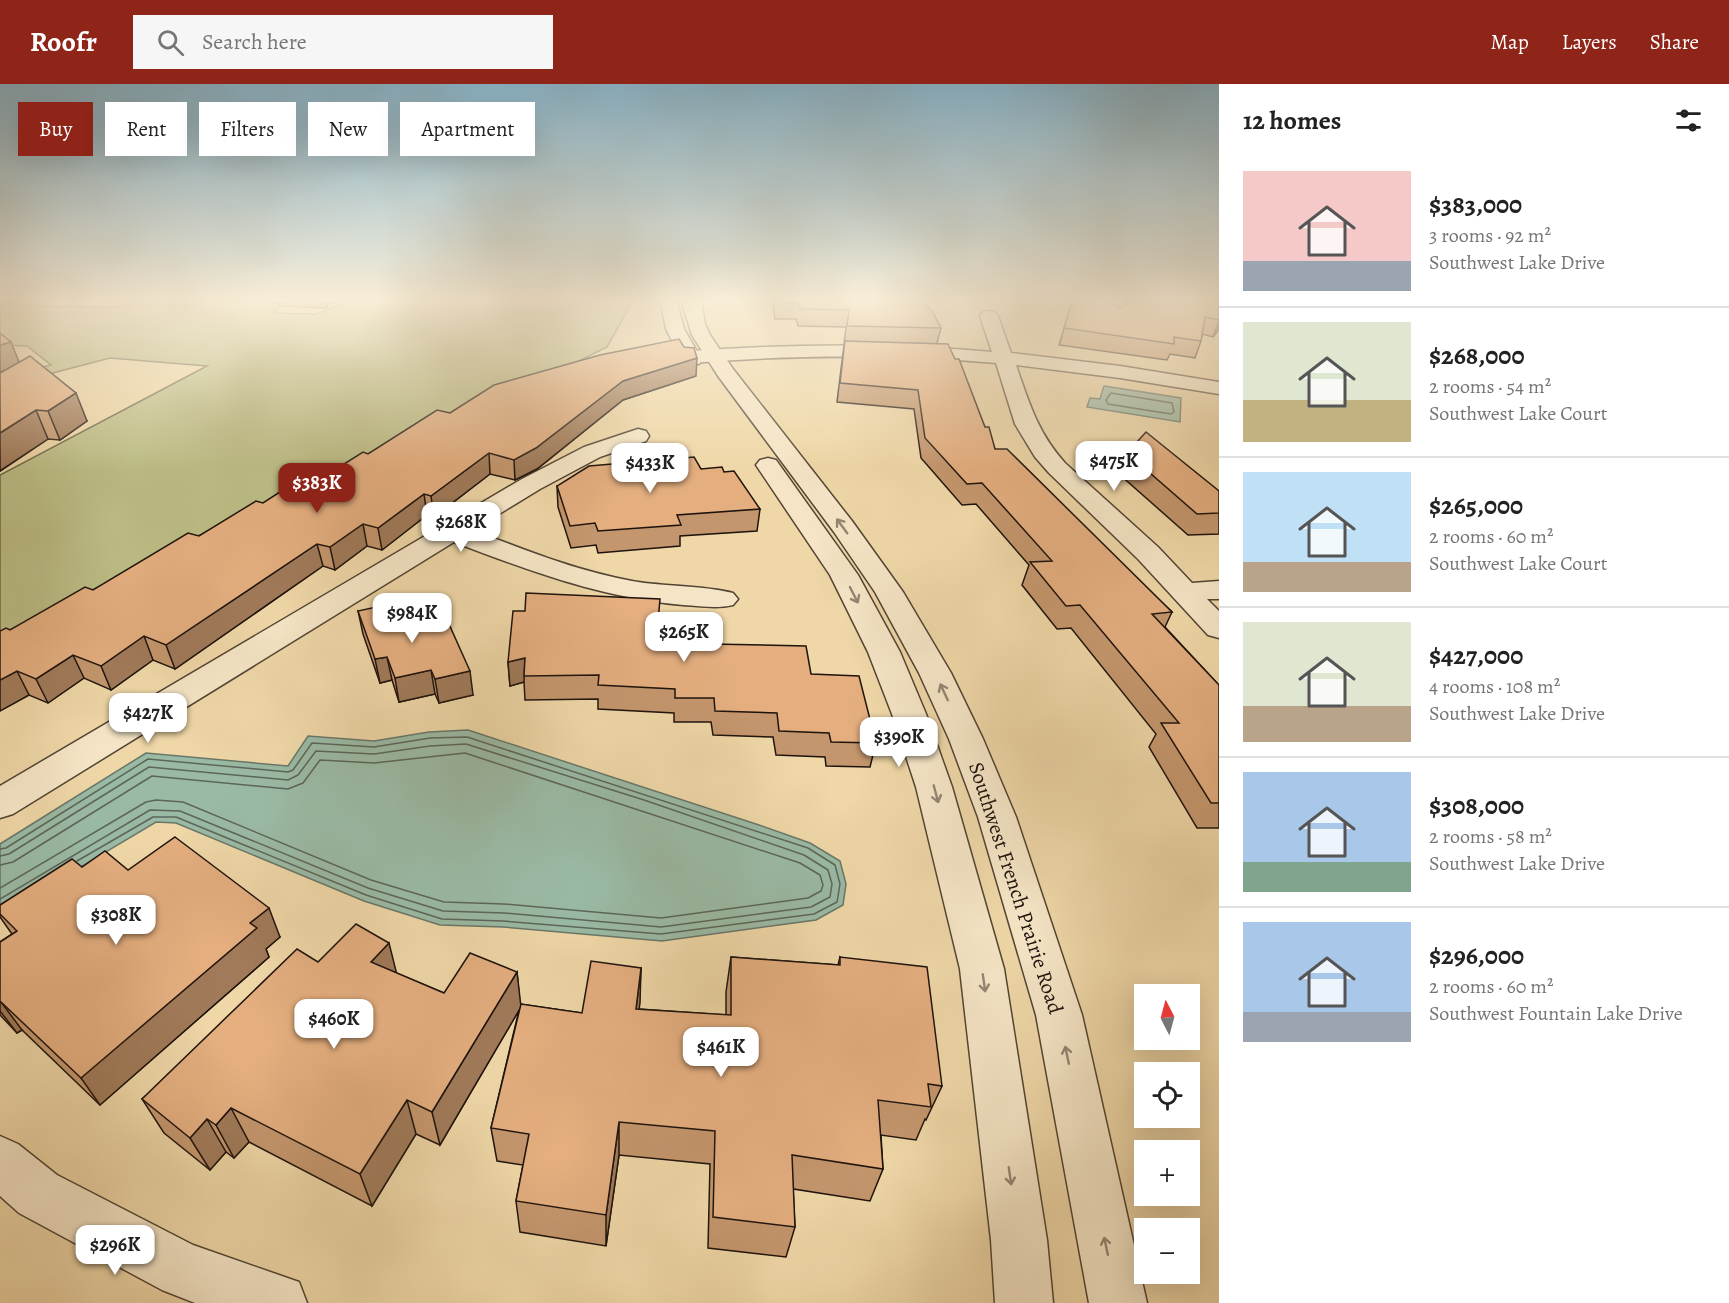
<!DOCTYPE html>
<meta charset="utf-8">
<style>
:root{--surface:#fff;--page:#f6f6f6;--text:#222;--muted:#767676;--line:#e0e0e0;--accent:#8f2418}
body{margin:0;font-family:Alegreya,serif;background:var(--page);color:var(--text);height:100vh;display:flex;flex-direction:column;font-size:22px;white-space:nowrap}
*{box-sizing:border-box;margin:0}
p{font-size:20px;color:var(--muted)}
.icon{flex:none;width:33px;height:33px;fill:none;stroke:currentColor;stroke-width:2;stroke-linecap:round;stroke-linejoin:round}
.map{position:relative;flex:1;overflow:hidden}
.side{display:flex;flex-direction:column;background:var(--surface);width:510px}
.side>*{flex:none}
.hud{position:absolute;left:18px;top:18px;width:570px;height:54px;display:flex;gap:12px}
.needle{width:39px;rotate:354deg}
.buttons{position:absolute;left:1134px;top:900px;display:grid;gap:12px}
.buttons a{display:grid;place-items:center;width:66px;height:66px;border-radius:0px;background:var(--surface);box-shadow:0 6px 24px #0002;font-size:30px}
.price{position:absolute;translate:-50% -51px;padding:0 14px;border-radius:12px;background:#fff;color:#222;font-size:20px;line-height:39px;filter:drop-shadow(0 2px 3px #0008)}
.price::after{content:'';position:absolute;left:50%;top:36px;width:18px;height:14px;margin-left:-9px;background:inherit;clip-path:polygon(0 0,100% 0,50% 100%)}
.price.active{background:var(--accent);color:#fff}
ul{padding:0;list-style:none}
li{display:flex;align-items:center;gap:18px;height:150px;padding:0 24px}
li+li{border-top:2px solid var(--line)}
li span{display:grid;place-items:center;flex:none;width:168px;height:120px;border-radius:0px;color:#555}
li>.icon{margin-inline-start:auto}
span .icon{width:72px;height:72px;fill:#fffc;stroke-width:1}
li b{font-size:26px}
h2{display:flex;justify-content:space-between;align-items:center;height:72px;padding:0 24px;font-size:26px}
.chip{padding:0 21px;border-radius:0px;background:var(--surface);box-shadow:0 6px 24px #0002;font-size:21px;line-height:54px}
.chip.active{background:var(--accent);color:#fff}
header{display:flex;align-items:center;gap:36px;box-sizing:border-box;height:84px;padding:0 30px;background:var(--accent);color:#fff}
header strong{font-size:28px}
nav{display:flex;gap:33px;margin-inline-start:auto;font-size:21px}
.search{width:420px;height:54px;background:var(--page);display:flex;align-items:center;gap:15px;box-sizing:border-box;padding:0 21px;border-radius:0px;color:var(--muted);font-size:22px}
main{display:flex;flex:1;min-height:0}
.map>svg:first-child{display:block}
</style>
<header>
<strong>Roofr</strong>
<div class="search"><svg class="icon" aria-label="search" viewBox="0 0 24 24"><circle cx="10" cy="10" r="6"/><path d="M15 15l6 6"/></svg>Search here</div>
<nav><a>Map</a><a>Layers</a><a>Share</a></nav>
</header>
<main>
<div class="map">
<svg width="1219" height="1219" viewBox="0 0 1219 1219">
<rect width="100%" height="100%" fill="#efd7a7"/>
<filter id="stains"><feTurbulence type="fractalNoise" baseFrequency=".00333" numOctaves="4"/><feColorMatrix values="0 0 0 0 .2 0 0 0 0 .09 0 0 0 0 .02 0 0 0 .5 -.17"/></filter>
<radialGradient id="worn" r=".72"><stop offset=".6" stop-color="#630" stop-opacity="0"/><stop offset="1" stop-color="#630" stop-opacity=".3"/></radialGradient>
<path fill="#bcbd85" stroke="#6d6849" stroke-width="1.5" d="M157,215h77l-3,3 52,1 -9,10 42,1 39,-15h279l-27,48 -607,303v-175l207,-109 -97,-8 -65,17 -45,24v-21l51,-13 -24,-19 -27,-1v-37l4,-2 113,1z"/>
<g fill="#9abaa5" stroke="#687768" stroke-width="1.5">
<path d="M1104,302l77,12 -1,24 -93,-15 3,-9 10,1z"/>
<path d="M468,646l291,95 51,18 30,18 6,23 -3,21 -27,15 -154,21 -159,-14 -63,-2 -76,-24 -188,-78 -20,-1 -156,93v-71l146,-91 142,13 20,-30 66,5 55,-9z"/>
</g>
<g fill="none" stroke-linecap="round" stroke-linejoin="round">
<g stroke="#5c6659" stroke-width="1.5">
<path d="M1111,309l61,10 2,9 -3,2 -63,-10 -2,-4z"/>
<path d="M0,765l6,-1 142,-89 140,13 5,-2 19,-27 62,4 56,-9 37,-1 341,111 27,17 5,19 -3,18 -23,12 -153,20 -158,-13 -61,-2 -76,-24 -190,-78h-23l-76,44"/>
<path d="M0,772l9,-2 140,-87 139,13 10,-5 18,-24 58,3 56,-8 36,-2 178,56 160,55 24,15 4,14 -2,13 -19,10 -150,20 -157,-14 -61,-2 -75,-23 -188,-77 -30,-1 -150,89"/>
<path d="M0,781l13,-3 139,-86 136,13 15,-6 17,-23 54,3 91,-10 335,110 20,12 3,10 -2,6 -13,7 -147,20 -157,-14 -60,-2 -73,-22 -188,-78 -27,-2 -10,2 -146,86"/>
</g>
<defs>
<g id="minor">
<path d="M989,227l6,1 3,4 13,37 109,13 99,16v12l-99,-16 -104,-13c13,38 22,68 49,98l93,84 34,36 27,-2v18h-12l12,12v27l-11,-3 -70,-76 -89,-86 -14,-16 -20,-33 -19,-61c-103,-9 -204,-8 -306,0l-7,-2 -3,-4 3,-4 7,-2c101,-7 201,-8 302,1l-12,-36 3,-4z"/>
<path d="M638,345l8,2 3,5 -3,5 -46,16 -60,32 -67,41c52,20 104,41 159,51 33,6 69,4 101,12l5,6 -5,6c-16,4 -33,1 -50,0 -80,-7 -154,-34 -229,-63l-441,272 -13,4v-32l522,-307 62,-32z"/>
<path d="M0,1052l18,8 39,31 136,70 106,37 8,21h-112l-33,-13 -143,-77 -19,-17z"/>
</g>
<g id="tertiary">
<path d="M660,215h16l8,30 18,31 -3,4h-14l-3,-4 -16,-31z"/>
<path d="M685,215h16l4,25 5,11 23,34 119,152 51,71 48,81 32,66 33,78 66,198 65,288h-58l-53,-288 -58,-198 -29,-78 -30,-66 -44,-81 -41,-60 -116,-156 -26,-41 -9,-29z"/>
<path d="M768,374l8,2 82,115 42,77 26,62 26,73 52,182 43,271 6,63h-58l-4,-63 -31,-271 -44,-182 -24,-73 -24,-62 -38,-77 -74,-110 4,-5z"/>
</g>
</defs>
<use href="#minor" stroke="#524434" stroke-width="3"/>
<use href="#tertiary" stroke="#524434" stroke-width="3"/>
<use href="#minor" fill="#f5e5c6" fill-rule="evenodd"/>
<use href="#tertiary" fill="#f5e5c6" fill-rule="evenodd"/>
</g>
<g fill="#c4966d" stroke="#1e130d" stroke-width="1.5">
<path d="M200,215h139l-4,4 -5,-1 -4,6 -46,-2 -1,-5z"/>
<path d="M772,215h147l22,29 -4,15 48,84 10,22 177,163 -7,15 54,58v143h-22l-48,-81 7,-13 -85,-106 -14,1 -35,-44 7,-20 -53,-61 -14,1 -41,-47 -7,-49 -77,-7 9,-75 -48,-1 -2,-7h-21z"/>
<path d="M1073,215l47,9 99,-9v30l-6,8 -11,-3 -1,7 -6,17 -25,-4 -3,6 -108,-15z"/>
<path d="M19,278l68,59 -27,19 -12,-1 -48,32v-98l2,-1h-2z"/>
<path d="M696,292l-73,24 -86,69 -22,11 -25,-6 -56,43 -7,-2 -45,35 -15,-4 -32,24 -12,-4 -148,103 -22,-9 -42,30 -27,-12 -36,25 -19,-8 -29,16v-80l10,-1 83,-40 170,-87 40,-13 65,-36 82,-41z"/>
<path d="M1127,369l92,38v43l-31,1 -69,-61z"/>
<path d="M701,385l23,3 36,37 -3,22 -77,5v10l-82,7 -2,-8 -25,3 -13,-41 -1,-21z"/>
<path d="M358,527l53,20 62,64 -34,8 -4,-9 -36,8 -7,-22 -12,3 -17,-49z"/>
<path d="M659,538l52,22 100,30 65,69 -6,24 -44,-1 -1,-9 -49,-2 -3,-18 -60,-2 -2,-13h-37v-9l-76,-4v-10l-73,1 -1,-18 -14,4 -2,-24z"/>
<path d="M82,783l46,3 152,67 -14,12 3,8 -169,148 -78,-75 -5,3 -17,-18v-73l12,-8 -12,-17v-12z"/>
<path d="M731,873l107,8 2,-8 102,129 -16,34 -1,-1 -9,21 -35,-5 2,34 -13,32 -77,-12 2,38 -9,30 -78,-9 2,-84 -91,-9 -13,91 -86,-14 -4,-31 7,-36 -26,-4 -6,-33 28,-118 -79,135 -24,-11 -44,72 -123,-64 -15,16 -8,-6 -16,18 -46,-37 -22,-34 176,-137 78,11 48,20 73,-21 3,32 62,9 59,-45 -2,41 87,6v-23z"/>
</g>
<g fill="#a07a59" stroke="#1e130d" stroke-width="1.5">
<path d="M0,215h34l-34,6z"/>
<path d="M325,215h5v3l-4,6z"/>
<path d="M1219,237v8l-6,8z"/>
<path d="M11,258l10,25 -21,5v-27z"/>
<path d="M697,274l-1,18 -73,24 -86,69 -22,11 -1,-20 109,-79z"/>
<path d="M76,309l11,28 -27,19 -12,-29z"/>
<path d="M36,326l12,29 -48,32v-38z"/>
<path d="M489,369l1,21 -56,43 -3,-21z"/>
<path d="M424,410l3,21 -45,35 -4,-22z"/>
<path d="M363,440l4,22 -32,24 -5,-23z"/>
<path d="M317,460l6,22 -148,103 -9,-24z"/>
<path d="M144,552l9,24 -42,30 -10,-24z"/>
<path d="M73,571l11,23 -36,25 -12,-24z"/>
<path d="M387,573l5,23 -12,3 -5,-24z"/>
<path d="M525,574l-1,24 -14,4 -2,-24z"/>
<path d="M431,586l4,24 -36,8 -4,-24z"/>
<path d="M17,587l12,24 -29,16v-31z"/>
<path d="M470,587l3,24 -34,8 -4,-24z"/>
<path d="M269,824l11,29 -14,12 3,8 -169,148 -19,-27 169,-155z"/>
<path d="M389,859l9,36 -27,-17z"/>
<path d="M641,884l-1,35 -6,41 2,-35z"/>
<path d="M517,888l4,35 -81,138 -8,-33z"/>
<path d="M0,918h1l21,28 -5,3 -17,-22z"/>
<path d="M407,1016l9,34 -44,72 -12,-32z"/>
<path d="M231,1024l18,34 -15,16 -18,-33z"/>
<path d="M207,1035l19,33 -16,18 -20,-32z"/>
<path d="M619,1038v33l-13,91v-31z"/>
</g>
<g fill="#e4ae7f" stroke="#1e130d" stroke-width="1.5">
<path d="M776,215h143l13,12 9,17 -94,-2 2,-16 -49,-1 -2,-6 -21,-1z"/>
<path d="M1073,215h32l15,9 10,-9h89v21l-14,-3 -4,24 -27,-4v7l-110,-16z"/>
<path d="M0,249l11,9 -11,3z"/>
<path d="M679,255l5,8 10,1 3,10 -74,23 -87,67 -22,12 -25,-7 -58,43 -7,-2 -46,34 -15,-4 -33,23 -13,-3 -151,101 -22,-9 -43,30 -28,-11 -37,24 -19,-8 -17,9v-49l6,-3 4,2 75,-43 8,3 95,-57 11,3 57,-35 7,2 26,-17 14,4 60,-38 5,2 69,-44 13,3 44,-28 106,-30z"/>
<path d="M845,257l103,3 7,15h4l26,68h4l6,22h12l165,163 -20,2 67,71v118h-8l-50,-80h18l-99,-118 -14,1 -36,-44 22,-1 -70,-78 -15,1 -42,-46 -7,-48 -78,-7z"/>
<path d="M30,272l46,37 -28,18 -12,-1 -36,23v-60z"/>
<path d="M1146,348l73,59v22l-22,1 -70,-61z"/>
<path d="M694,373l7,12 21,-2 2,5 10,-1 26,38 -83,6 4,10 -83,6 -3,-8 -25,3 -13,-40 32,-20z"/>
<path d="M526,509l134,6 -2,23 51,1 2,21 95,2 5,28 48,2 17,67 -45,-1 -2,-9 -50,-2 -2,-18 -62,-2 -1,-13h-39v-9l-77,-4 1,-10 -75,1 1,-18 -17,4 5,-51h12z"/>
<path d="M399,518l12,29 37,-9 22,49 -35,8 -4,-9 -36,8 -8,-21 -12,2 -17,-48z"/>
<path d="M175,753l94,71 -19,15 7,5 -176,150 -80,-76h-1v-60l17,-11 -17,-17v-9l72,-46 10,8 23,-16 23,19z"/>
<path d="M356,840l33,19 -18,19 73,31 26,-40 47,19 -85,140 -25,-12 -47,74 -129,-66 -15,17 -9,-6 -17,19 -48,-39 155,-150 21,13z"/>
<path d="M731,873l109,8v-8l87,10 15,119 -14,-2 3,23 -53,-7 5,69 -91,-14 3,72 -82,-10 2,-86 -96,-9 -13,93 -90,-14 13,-67 -38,-6 30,-124 61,9 9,-52 50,7 -5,41 95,6z"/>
</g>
<defs><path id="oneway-shaft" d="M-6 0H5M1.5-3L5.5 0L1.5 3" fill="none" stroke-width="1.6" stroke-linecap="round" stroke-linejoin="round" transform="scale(1.5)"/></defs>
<g stroke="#948673">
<use href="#oneway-shaft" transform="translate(842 442) rotate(-126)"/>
<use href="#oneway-shaft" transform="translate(854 511) rotate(63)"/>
<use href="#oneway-shaft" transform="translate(944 608) rotate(-115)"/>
<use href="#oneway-shaft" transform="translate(936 710) rotate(75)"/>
<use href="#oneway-shaft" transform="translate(984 899) rotate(82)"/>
<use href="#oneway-shaft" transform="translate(1067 971) rotate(-102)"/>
<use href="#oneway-shaft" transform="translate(1010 1092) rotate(82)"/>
<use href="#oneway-shaft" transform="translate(1106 1162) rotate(-102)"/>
</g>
<linearGradient id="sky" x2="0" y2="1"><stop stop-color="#89b6cd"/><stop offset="0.56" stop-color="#f8edd7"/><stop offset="1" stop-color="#f8edd7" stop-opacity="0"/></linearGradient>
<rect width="1219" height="385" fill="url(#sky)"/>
<g text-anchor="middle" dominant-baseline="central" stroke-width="6" stroke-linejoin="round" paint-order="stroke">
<g font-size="21" fill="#1e130d" stroke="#f5e5c6">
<text transform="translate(1016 804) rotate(72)">Southwest French Prairie Road</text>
</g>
</g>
<rect width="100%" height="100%" filter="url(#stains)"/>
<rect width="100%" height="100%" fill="url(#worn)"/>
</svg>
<div class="buttons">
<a><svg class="needle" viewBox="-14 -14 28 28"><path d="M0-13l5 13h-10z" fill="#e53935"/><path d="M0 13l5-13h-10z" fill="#767676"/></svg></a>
<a><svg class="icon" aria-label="locate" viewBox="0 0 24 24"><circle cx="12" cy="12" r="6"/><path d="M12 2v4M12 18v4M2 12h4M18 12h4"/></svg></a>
<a>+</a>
<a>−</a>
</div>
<b class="price" style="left:1114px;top:408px">$475K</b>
<b class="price" style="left:650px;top:410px">$433K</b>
<b class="price active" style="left:317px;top:430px">$383K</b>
<b class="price" style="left:461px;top:469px">$268K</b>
<b class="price" style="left:412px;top:560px">$984K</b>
<b class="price" style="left:684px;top:579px">$265K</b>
<b class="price" style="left:148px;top:660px">$427K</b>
<b class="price" style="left:899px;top:684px">$390K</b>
<b class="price" style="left:116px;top:862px">$308K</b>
<b class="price" style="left:334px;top:966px">$460K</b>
<b class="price" style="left:721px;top:994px">$461K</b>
<b class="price" style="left:115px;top:1192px">$296K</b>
<div class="hud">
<a class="chip active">Buy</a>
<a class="chip">Rent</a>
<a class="chip">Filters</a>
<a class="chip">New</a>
<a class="chip">Apartment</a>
</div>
</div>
<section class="side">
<h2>12 homes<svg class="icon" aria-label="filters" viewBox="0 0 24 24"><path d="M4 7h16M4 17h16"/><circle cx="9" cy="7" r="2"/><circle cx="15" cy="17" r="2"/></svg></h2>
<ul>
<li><span style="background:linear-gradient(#f6c9c9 75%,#9aa5b1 0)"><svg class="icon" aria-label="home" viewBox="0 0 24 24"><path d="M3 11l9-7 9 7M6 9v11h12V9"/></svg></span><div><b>$383,000</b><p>3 rooms · 92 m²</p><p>Southwest Lake Drive</p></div></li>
<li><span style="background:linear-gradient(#dfe7d0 65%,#c2b280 0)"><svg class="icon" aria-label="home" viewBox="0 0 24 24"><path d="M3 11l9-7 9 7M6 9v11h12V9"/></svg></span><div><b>$268,000</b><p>2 rooms · 54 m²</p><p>Southwest Lake Court</p></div></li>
<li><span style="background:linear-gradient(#bfe0f5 75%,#b9a48a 0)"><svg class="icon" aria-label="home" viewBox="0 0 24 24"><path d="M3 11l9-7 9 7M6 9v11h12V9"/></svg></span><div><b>$265,000</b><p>2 rooms · 60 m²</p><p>Southwest Lake Court</p></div></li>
<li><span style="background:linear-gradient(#dfe7d0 70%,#b9a48a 0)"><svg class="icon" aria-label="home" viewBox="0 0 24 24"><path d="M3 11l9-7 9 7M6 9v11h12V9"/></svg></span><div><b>$427,000</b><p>4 rooms · 108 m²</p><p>Southwest Lake Drive</p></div></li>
<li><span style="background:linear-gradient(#a9c7e8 75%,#7fa58c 0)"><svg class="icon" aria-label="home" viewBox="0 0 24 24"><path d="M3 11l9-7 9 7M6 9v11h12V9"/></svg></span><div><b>$308,000</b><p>2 rooms · 58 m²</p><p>Southwest Lake Drive</p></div></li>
<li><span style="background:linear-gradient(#a9c7e8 75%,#9aa5b1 0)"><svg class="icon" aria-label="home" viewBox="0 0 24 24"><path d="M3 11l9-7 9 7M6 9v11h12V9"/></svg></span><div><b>$296,000</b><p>2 rooms · 60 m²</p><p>Southwest Fountain Lake Drive</p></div></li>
</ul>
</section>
</main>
